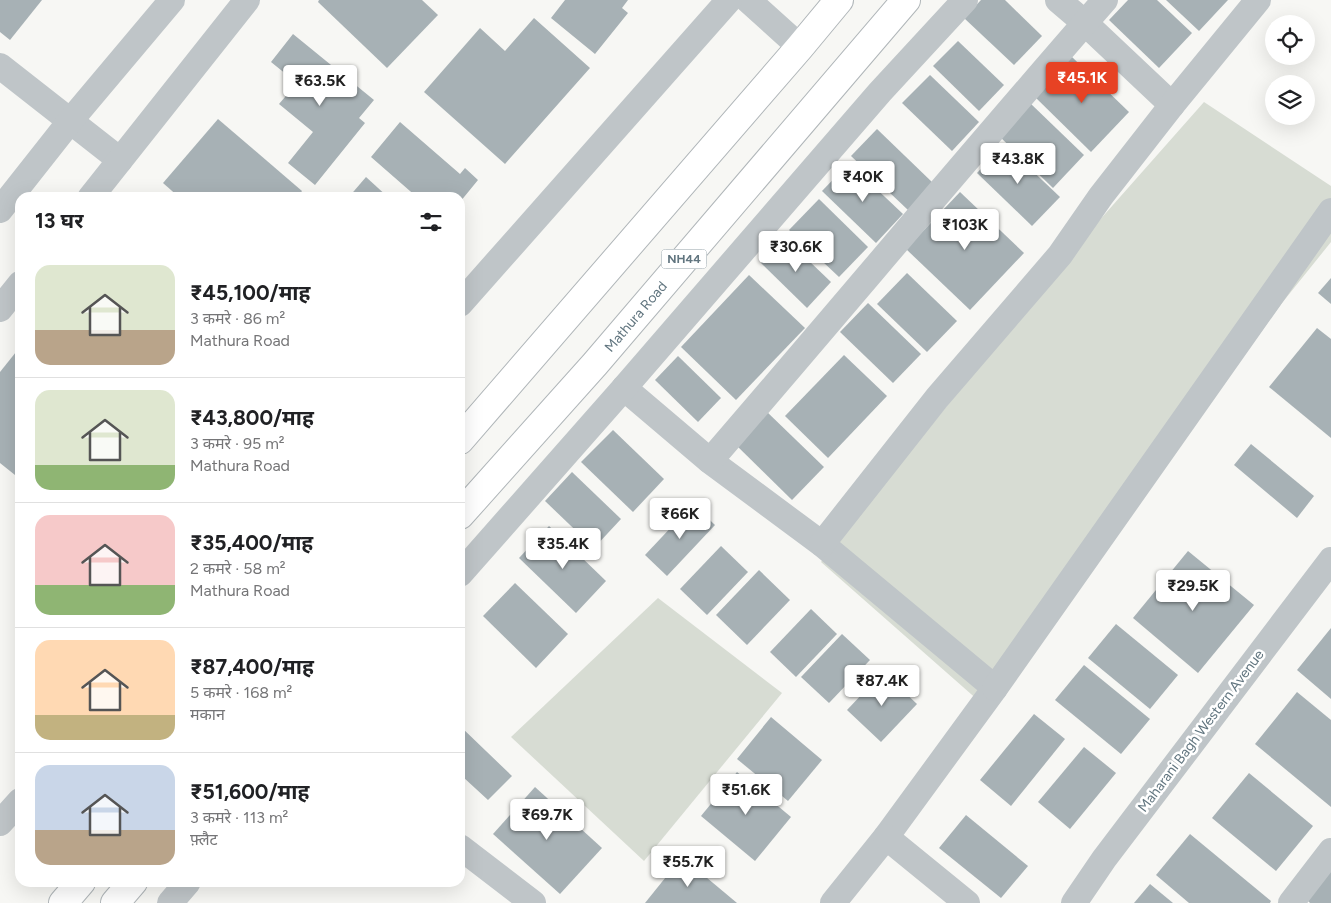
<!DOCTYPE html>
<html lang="hi">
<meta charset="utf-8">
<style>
:root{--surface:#fff;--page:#f6f6f6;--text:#202124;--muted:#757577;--line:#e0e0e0;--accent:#e74224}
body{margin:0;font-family:Figtree,"Noto Sans Devanagari",sans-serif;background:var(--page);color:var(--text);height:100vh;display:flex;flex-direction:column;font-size:19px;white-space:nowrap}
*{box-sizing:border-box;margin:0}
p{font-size:16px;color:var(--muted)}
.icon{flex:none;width:28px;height:28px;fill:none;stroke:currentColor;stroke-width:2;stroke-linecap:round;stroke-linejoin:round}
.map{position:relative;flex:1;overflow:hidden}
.details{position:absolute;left:15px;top:192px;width:450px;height:695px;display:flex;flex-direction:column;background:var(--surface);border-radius:15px;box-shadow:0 5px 20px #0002}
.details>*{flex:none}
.controls{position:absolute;left:1265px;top:15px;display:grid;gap:10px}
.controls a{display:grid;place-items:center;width:50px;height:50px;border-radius:50%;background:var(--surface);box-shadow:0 5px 20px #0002;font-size:25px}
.price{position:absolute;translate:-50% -42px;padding:0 11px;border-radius:5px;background:#fff;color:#222;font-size:16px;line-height:32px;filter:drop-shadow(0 1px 2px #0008)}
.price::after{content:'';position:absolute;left:50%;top:30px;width:15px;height:11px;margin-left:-8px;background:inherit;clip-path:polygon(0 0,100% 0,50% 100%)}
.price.current{background:var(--accent);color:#fff}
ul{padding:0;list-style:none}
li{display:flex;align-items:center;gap:15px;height:125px;padding:0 20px}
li+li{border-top:1px solid var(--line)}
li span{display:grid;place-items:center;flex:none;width:140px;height:100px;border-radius:15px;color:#555}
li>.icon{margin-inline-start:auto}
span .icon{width:60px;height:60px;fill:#fffc;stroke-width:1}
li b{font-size:21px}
h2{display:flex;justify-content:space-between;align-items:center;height:60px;padding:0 20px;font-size:21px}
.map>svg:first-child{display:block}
</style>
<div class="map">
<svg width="1331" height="903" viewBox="0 0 1331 903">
<rect width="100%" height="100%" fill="#f7f7f4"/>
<g fill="#d7dcd3">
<path d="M1204,102l127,84v56l-49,61 -294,406 -167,-147 246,-305z"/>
<path d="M658,598l124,95 -138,168 -133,-124z"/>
</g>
<g fill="#a7b1b5">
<path d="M0,0h42l-32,40 -10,-8z"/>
<path d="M319,0h103l16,15 -51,53 -69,-66z"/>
<path d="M565,0h63l-6,8 6,5 -33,41 -44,-36z"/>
<path d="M981,0h24l37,36 -28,29 -50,-47z"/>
<path d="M1128,0h29l35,33 -33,35 -50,-48z"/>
<path d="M1166,0h62l-29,31z"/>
<path d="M534,18l56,50 -85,96 -81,-72 56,-64 25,23z"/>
<path d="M293,34l81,66 -15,18 6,5 -50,62 -27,-22 25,-31 -34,-28 18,-21 -26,-21z"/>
<path d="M958,41l46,44 -25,26 -46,-45z"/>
<path d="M1072,57l57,55 -38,40 -57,-56z"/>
<path d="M930,75l49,47 -27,29 -50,-48z"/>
<path d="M1030,103l54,52 -31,33 -54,-52z"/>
<path d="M218,119l84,72 -5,7h-117l-17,-15z"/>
<path d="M400,122l60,52 5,-6 13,12 -18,22v-4h-42l-47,-41z"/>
<path d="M877,129l56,54 -25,27 -57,-54z"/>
<path d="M1004,144l56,53 -28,29 -55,-53z"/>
<path d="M849,163l54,51 -27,29 -54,-52z"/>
<path d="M366,177l23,21h-41z"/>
<path d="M960,192l64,61 -54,57 -64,-61z"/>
<path d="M819,199l49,48 -29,30 -50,-47z"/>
<path d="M785,238l46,44 -24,26 -46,-45z"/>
<path d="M907,273l50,48 -30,31 -50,-48z"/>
<path d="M749,275l56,53 -69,72 -55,-53z"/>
<path d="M1331,278v26l-13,-11z"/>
<path d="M868,303l53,51 -28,29 -53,-51z"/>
<path d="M1317,328l14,11v99l-62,-51z"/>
<path d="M20,347v132l-20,-16v-91z"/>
<path d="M844,355l43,41 -59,62 -43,-42z"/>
<path d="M678,356l43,42 -23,24 -43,-42z"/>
<path d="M765,410l59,57 -32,33 -58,-57z"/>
<path d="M613,430l51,49 -31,33 -52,-50z"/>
<path d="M1251,444l63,52 -17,22 -63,-53z"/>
<path d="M572,472l49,47 -27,29 -49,-47z"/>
<path d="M693,504l22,21 -48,51 -22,-21z"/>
<path d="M549,526l57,55 -30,32 -57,-55z"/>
<path d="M721,546l27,26 -41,43 -27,-26z"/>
<path d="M1188,551l66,54 -56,68 -65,-55z"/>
<path d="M759,570l31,30 -43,45 -31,-30z"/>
<path d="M515,583l53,51 -32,34 -53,-52z"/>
<path d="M811,609l26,25 -41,43 -26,-25z"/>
<path d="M1116,624l62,51 -28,34 -62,-51z"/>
<path d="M1331,628v71l-34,-29z"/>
<path d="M842,634l28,26 -41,43 -28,-26z"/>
<path d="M1084,665l66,54 -29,35 -66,-54z"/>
<path d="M883,672l34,32 -36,38 -34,-32z"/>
<path d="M1297,692l34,28v87l-76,-63z"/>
<path d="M1034,714l31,25 -54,67 -31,-26z"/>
<path d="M771,717l51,43 -34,41 -51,-42z"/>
<path d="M460,726l52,50 -24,24 -25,-23 -3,3z"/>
<path d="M1084,747l32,26 -46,56 -32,-27z"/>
<path d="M737,772l54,45 -36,44 -54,-45z"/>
<path d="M1249,773l64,53 -37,45 -64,-53z"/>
<path d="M535,787l67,61 -42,46 -67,-60z"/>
<path d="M966,815l62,51 -27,32 -62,-50z"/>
<path d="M1190,834l81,67 -1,2h-81l-33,-28z"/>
<path d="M682,857l55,46h-92z"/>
<path d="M1331,869v34h-21l-4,-4z"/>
<path d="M1150,884l23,19h-39z"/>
</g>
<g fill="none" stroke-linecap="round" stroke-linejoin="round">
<defs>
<g id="trunk">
<path d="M460,440l340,-393 39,-47"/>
<path id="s1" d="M460,515l135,-151 311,-364"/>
<path d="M63,903l18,-21"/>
<path d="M115,903l18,-21"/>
</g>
</defs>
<use href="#trunk" stroke="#b0b6b9" stroke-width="30"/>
<g stroke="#bfc5c8" stroke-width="26">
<path d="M748,0l52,47"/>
<path d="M1058,0l27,23 87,82"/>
<path d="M0,66l120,94"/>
<path d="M90,198l157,-198"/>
<path d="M0,210l71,-90 101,-120"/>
<path d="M460,304l269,-304"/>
<path d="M0,309l20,-25"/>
<path d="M624,388l86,73 112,83 173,144 -109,149 -53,66"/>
<path d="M710,461c132,-153 262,-309 395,-461"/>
<path d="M822,544l115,-146 123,-143 41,-59 71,-91 86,-105"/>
<path d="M460,574l164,-186 256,-296 85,-92"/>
<path d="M995,688l336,-477"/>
<path d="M0,823l20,-22"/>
<path d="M886,837l81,66"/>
<path d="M460,847l73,56"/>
<path d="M170,903l18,-21"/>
<path d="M1074,903l30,-44 227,-299"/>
<path d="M1291,903l40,-52"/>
</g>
<use href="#trunk" stroke="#fff" stroke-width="28"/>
</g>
<g text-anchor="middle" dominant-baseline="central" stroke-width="5" stroke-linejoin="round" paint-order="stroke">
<rect fill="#fff" stroke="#909ea5" stroke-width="1" x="661.5" y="249.5" width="45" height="19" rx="4"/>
<g font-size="12" font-weight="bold" fill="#61757f">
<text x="684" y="259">NH44</text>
</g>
<g font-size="14" fill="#61757f" stroke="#fff">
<text stroke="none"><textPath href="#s1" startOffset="265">Mathura Road</textPath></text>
<text transform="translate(1201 731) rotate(-53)">Maharani Bagh Western Avenue</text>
</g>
</g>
</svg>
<div class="controls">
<a><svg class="icon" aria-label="locate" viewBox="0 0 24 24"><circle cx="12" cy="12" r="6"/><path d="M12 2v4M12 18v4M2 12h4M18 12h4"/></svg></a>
<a><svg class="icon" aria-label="layers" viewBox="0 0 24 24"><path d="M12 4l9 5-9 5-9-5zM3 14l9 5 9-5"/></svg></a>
</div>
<b class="price current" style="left:1082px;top:104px">₹45.1K</b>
<b class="price" style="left:320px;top:107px">₹63.5K</b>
<b class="price" style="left:1018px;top:185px">₹43.8K</b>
<b class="price" style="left:863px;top:203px">₹40K</b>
<b class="price" style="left:965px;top:251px">₹103K</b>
<b class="price" style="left:796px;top:273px">₹30.6K</b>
<b class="price" style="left:680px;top:540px">₹66K</b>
<b class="price" style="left:563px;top:570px">₹35.4K</b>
<b class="price" style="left:1193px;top:612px">₹29.5K</b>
<b class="price" style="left:882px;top:707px">₹87.4K</b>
<b class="price" style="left:746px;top:816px">₹51.6K</b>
<b class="price" style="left:547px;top:841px">₹69.7K</b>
<b class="price" style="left:688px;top:888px">₹55.7K</b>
<section class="details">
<h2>13 घर<svg class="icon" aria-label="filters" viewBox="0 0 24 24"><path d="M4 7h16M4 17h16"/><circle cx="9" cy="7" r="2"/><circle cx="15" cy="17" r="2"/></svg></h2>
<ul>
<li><span style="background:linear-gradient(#dfe7d0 65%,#b9a48a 0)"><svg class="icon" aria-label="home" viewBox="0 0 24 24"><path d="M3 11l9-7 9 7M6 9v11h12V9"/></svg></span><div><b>₹45,100/माह</b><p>3 कमरे · 86 m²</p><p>Mathura Road</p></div></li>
<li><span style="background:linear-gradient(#dfe7d0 75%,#8fb573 0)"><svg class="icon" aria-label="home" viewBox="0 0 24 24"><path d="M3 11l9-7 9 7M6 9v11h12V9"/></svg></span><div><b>₹43,800/माह</b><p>3 कमरे · 95 m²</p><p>Mathura Road</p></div></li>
<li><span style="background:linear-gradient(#f6c9c9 70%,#8fb573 0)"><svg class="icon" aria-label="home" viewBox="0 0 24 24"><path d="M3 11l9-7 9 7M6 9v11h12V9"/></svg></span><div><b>₹35,400/माह</b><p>2 कमरे · 58 m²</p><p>Mathura Road</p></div></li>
<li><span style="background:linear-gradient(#ffd9b3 75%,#c2b280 0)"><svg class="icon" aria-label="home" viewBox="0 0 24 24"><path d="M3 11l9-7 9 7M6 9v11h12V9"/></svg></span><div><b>₹87,400/माह</b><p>5 कमरे · 168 m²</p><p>मकान</p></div></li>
<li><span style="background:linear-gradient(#c9d6e8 65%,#b9a48a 0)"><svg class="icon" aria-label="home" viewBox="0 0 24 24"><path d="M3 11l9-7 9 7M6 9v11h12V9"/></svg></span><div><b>₹51,600/माह</b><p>3 कमरे · 113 m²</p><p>फ़्लैट</p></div></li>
</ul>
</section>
</div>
